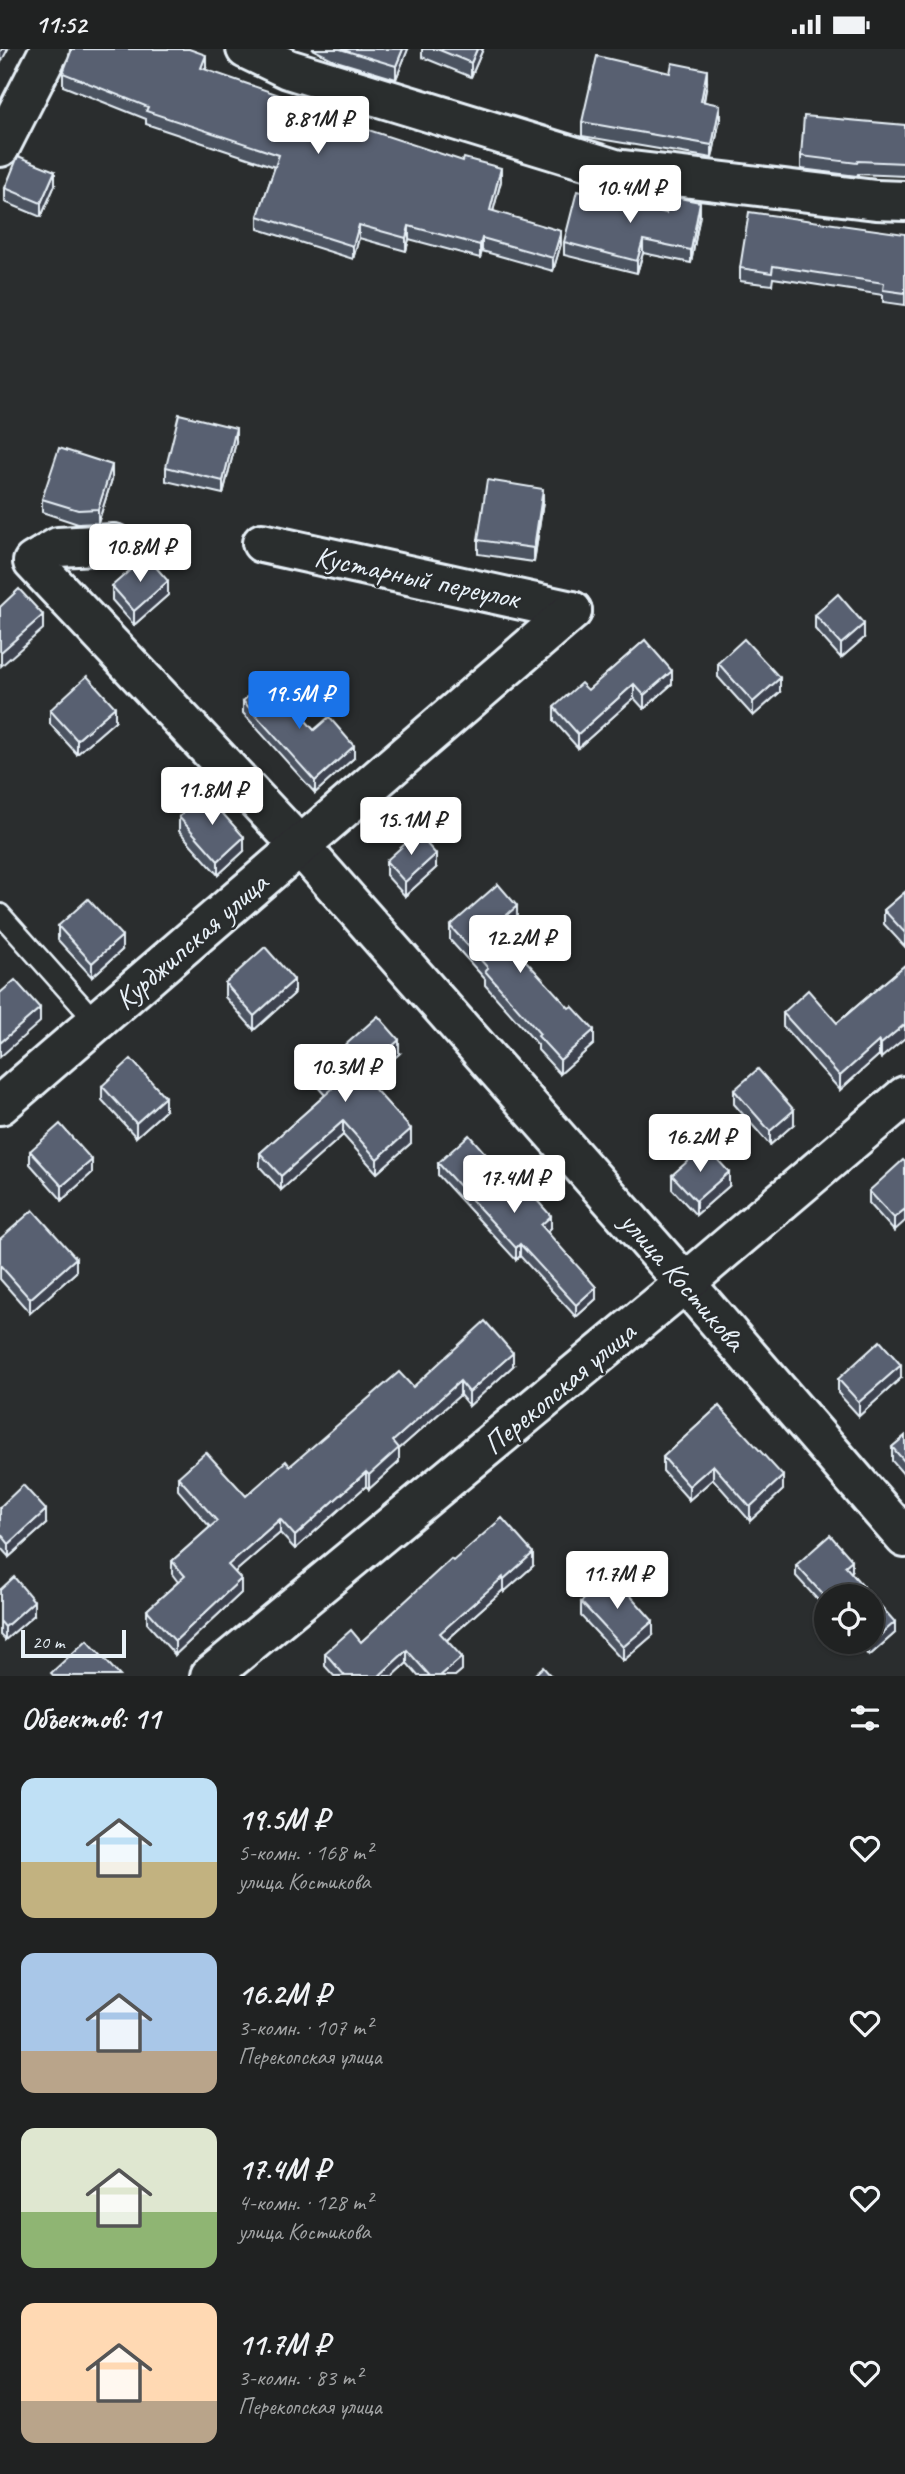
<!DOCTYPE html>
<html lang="ru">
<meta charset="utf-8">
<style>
:root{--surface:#202222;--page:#2d2f2f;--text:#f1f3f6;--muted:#a2a4a5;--line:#3d3f40;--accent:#1a73e8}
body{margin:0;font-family:Caveat,sans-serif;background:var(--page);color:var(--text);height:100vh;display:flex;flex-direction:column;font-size:26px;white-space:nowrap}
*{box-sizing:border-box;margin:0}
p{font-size:23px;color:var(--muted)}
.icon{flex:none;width:38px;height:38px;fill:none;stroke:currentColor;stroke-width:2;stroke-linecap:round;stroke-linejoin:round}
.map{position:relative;height:1627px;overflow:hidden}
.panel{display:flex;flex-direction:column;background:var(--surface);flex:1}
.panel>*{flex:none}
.fabs{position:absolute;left:814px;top:1535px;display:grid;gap:14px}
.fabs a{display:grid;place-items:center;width:70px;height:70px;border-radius:50%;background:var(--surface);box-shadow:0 2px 5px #0004,0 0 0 2px var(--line);font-size:35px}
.scale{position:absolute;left:21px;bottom:18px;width:105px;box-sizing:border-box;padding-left:7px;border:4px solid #e8f1f8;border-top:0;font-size:19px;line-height:24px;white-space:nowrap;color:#e8f1f8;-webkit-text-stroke:5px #2a2d2e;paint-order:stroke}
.price{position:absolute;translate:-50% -60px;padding:0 16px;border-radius:7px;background:#fff;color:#222;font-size:23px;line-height:46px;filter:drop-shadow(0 2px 4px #0008)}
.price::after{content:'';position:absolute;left:50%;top:42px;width:21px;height:16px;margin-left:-10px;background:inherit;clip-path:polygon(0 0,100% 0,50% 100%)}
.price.selected{background:var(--accent);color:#fff}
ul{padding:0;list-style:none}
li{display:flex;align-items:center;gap:21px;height:175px;padding:0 21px}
li span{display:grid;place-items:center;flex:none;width:196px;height:140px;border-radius:14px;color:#555}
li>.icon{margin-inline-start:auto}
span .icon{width:84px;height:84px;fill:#fffc;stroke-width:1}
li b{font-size:30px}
h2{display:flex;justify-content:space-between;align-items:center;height:84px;padding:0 21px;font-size:30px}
.status{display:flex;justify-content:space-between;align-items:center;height:49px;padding:0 35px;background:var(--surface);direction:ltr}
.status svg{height:19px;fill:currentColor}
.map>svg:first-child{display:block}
</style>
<div class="status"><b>11:52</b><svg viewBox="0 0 49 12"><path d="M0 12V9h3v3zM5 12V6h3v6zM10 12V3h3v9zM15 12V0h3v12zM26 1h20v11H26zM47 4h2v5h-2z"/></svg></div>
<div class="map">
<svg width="905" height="1627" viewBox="0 0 905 1627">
<rect width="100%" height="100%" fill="#2a2d2e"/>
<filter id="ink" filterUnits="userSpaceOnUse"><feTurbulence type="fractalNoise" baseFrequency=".0143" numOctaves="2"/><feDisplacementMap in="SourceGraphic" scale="14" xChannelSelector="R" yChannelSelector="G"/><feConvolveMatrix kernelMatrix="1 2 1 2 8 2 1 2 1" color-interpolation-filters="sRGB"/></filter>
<g filter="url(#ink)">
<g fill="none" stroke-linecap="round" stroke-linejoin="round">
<defs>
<path id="lane" d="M0,865l96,108"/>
<g id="street">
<path d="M246,0l42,20 327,100 261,31 29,1"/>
<path d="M0,98l50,-98"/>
<path d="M262,494l310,68"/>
<path d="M114,495l-56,3 -25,15 267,284 385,437 220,255"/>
<path d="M0,1056l572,-494"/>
<path d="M210,1627l475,-393 220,-187"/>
</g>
</defs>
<use href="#lane" stroke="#e8f1f8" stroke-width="24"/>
<use href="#street" stroke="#e8f1f8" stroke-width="44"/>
<use href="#lane" stroke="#2a2d2e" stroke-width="19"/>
<use href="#street" stroke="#2a2d2e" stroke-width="38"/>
</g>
<g fill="#4c5361" stroke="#e8f1f8" stroke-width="2">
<path d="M312,0h96l-12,30 -60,-18z"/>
<path d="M422,0h61l-12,28 -49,-20z"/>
<path d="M206,19l-1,2 89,35 207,76 -8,30 68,33 -8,27 -71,-20 -2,7 -71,-19 -3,12 -47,-13 -6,21 -95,-30v-13l17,-49 -129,-43v-5l-83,-33v-13z"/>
<path d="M707,34l-3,19 16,17 -8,39 -130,-22v-14z"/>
<path d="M905,76v51l-47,-2 -1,2 -56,-7v-13z"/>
<path d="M55,136l-14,32 -36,-15v-14z"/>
<path d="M666,164l34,2 -9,48 -48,-10 -6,20 -73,-18v-13z"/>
<path d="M905,185v71l-22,-3v-7l-110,-17 -1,7 -32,-4v-13z"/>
<path d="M236,393l-13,52 -57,-13v-14z"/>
<path d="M112,430l-14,44 -20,1 -36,-12v-13z"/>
<path d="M543,453l-9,60 -56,-8v-14z"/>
<path d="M112,537l56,9 -34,30 -22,-25z"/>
<path d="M815,566l49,23 -23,20 -26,-29z"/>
<path d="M645,591l27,44 -28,25 -10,-11 -56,50 -24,-27v-14l34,-17z"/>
<path d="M718,614l62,29 -27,24 -35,-39z"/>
<path d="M243,652l71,29 40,28 -39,35 -72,-80z"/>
<path d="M50,661l65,11 -38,33 -27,-30z"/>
<path d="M179,768l65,34 -26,24 -39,-44z"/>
<path d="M386,812l50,7 -31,28 -19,-21z"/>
<path d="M905,843v55l-21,-23v-14z"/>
<path d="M517,870l-16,14 93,111 -34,30 -22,-24v-5l-53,-60v-6l-35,-39v-14z"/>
<path d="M58,877l64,24 -30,27 -34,-37z"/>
<path d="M905,916l-24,93 -2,-3 -39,35 -57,-64v-13l54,10z"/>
<path d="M225,934l69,11 -40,36 -29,-33z"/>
<path d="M399,1005l-31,27 43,62 -34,30 -34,-38 -62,55 -21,-23v-14l65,-58 -9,-10v-14z"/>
<path d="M102,1037l63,25 -29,26 -34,-37z"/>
<path d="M734,1041l60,34 -24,21 -36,-41z"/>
<path d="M30,1102l62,22 -30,27 -32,-36z"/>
<path d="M905,1113l-11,69 -25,-28v-12z"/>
<path d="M438,1114l113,65 -4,4 49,67 -20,18 -56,-61 -4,4 -78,-85z"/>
<path d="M672,1126l57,11 -33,29 -24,-26z"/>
<path d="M0,1190l76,33 -46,41 -30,-34z"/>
<path d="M513,1317l-44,40 -9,-11 -61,54v13l-30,27 -3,-3 -71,63 -15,-16 -45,39 6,21 -66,62 -28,-32v-13l31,-28 -6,-8v-13l38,-34 -32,-37v-13l68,19 44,-30 123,-79z"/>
<path d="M901,1329l-42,38 -21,-23v-14z"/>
<path d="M719,1357l64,84 -33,31 -37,-42 -24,21 -26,-29v-14z"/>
<path d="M905,1387v40l-13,-15v-14z"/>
<path d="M0,1458l46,17 -37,33 -9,-10z"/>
<path d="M453,1512l80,5 -29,26 -1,-2 -56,50 15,30 -7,6h-37l-11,-13 -14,13h-59l-9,-10v-13l36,-11z"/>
<path d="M796,1516l56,6 -1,1 44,61 -26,23 -14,-15h17l-46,-45v13l-30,-33z"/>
<path d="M0,1541l34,25 -29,25 -5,-5z"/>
<path d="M581,1553l72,33 -30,26 -42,-45z"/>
</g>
<g fill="#3e434f" stroke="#e8f1f8" stroke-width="2">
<path d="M2,0h6l-8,15v-12z"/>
<path d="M403,0h5l-12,30v-13z"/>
<path d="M477,0h6l-12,28v-14z"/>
<path d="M206,6v13l-5,13v-13z"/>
<path d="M707,21v13l-6,32v-14z"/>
<path d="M720,56v14l-8,39v-13z"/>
<path d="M501,119v13l-11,42v-13z"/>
<path d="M55,122v14l-14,32v-14z"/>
<path d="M700,153v13l-9,48v-13z"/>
<path d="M359,176v13l-6,21v-13z"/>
<path d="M409,177v13l-3,12v-13z"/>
<path d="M561,182v13l-8,27v-13z"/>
<path d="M482,189v13l-2,7v-13z"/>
<path d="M643,191v13l-6,20v-12z"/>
<path d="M236,379v14l-13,52v-13z"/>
<path d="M112,416v14l-14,44v-14z"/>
<path d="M543,440v13l-9,60v-14z"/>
<path d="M168,532v14l-34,30v-14z"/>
<path d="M43,566v14l-42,37v-14z"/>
<path d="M864,575v14l-23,20v-14z"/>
<path d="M672,622v13l-28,25v-14z"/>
<path d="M780,629v14l-27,24v-14z"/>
<path d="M634,635v14l-56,50v-14z"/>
<path d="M115,658v14l-38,33v-14z"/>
<path d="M354,697v12l-39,35v-12z"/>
<path d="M244,788v14l-26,24v-14z"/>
<path d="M436,805v14l-31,28v-14z"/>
<path d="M517,857v13l-23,21v-14z"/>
<path d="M122,887v14l-30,27v-14z"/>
<path d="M294,931v14l-40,36v-14z"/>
<path d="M40,959v14l-40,35v-14z"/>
<path d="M905,975v14l-24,20v-14z"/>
<path d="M594,981v14l-34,30v-14z"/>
<path d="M399,991v14l-38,33v-13z"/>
<path d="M879,992v14l-39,35v-14z"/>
<path d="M165,1048v14l-29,26v-14z"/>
<path d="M794,1061v14l-24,21v-14z"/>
<path d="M343,1072v14l-62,55v-14z"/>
<path d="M411,1080v14l-34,30v-14z"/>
<path d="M92,1111v13l-30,27v-14z"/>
<path d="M729,1123v14l-33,29v-14z"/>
<path d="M905,1160v12l-11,10v-13z"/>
<path d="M551,1167v12l-10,9v-12z"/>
<path d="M520,1195v12l-4,4v-12z"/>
<path d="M76,1209v14l-46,41v-14z"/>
<path d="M596,1238v12l-20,18v-12z"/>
<path d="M513,1304v13l-44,40v-14z"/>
<path d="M901,1316v13l-42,38v-14z"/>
<path d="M460,1332v14l-61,54v13l-30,27v-14l24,-34z"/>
<path d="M713,1416v14l-24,21v-14z"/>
<path d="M366,1423v14l-71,63v-13z"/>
<path d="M783,1427v14l-33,31v-14z"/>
<path d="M46,1461v14l-37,33v-13z"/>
<path d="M280,1470v14l-52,45v-13z"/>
<path d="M533,1504v13l-29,26v-13z"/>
<path d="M852,1511v11l-7,6v-11z"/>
<path d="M503,1528v13l-63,56v-13z"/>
<path d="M241,1530v14l-66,62v-14z"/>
<path d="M34,1552v14l-29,25v-13z"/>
<path d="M653,1572v14l-30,26v-14z"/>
<path d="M895,1573v11l-26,23v-11z"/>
<path d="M407,1601v13l-14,13h-14z"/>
<path d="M462,1608v13l-7,6h-15z"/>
</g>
<g fill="#586071" stroke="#e8f1f8" stroke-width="2">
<path d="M72,0h117l17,6 -5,13 93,32 -2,5 171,56 1,-3 37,10 -11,42 71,21 -8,27 -71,-20 -2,7 -71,-19 -3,12 -47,-13 -6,21 -95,-30 21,-61 -133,-44 2,-4 -85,-34z"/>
<path d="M340,0h63l-7,17z"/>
<path d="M437,0h40l-6,14z"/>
<path d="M597,7l73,17 2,-10 35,7 -6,31 19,4 -8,40 -130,-23z"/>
<path d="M804,67l101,9v38l-47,-2 -1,2 -56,-7z"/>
<path d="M18,107l37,15 -14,32 -36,-15z"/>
<path d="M577,142l89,22 3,-17 31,6 -9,48 -48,-10 -6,21 -73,-19z"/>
<path d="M749,163l156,22v59l-22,-3 1,-7 -111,-17 -1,7 -32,-5z"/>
<path d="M179,365l57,14 -13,53 -57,-14z"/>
<path d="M59,399l53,17 -14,44 -20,1 -36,-11z"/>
<path d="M487,431l56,9 -9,59 -56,-8z"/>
<path d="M146,507l22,25 -34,30 -22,-25z"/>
<path d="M19,540l24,26 -42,37 -1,-1v-44z"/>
<path d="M838,545l26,30 -23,20 -26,-29z"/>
<path d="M744,590l36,39 -27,24 -35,-39z"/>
<path d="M645,591l27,31 -28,24 -10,-11 -56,50 -24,-27 27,-24 7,7z"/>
<path d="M87,627l28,31 -38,33 -27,-30z"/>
<path d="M268,629l46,52 15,-13 25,29 -39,35 -72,-80z"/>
<path d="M205,745l39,43 -26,24 -39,-44z"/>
<path d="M417,784l19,21 -31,28 -19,-21z"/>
<path d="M498,835l19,22 -23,20 75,82 3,-2 22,24 -34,30 -22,-24 2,-2 -55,-63 3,-3 -38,-42z"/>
<path d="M905,843v41l-21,-23z"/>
<path d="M88,850l34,37 -30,27 -34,-37z"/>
<path d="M265,898l29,33 -40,36 -29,-33z"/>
<path d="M905,916v59l-24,20 -2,-3 -39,35 -57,-63 25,-23 29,33z"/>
<path d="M15,931l25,28 -40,35v-50z"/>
<path d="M378,967l21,24 -38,34 50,55 -34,30 -34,-38 -62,55 -21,-23 72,-64 -16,-18z"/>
<path d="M131,1010l34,38 -29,26 -34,-37z"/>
<path d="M758,1020l36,41 -24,21 -36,-41z"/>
<path d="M60,1075l32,36 -30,26 -32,-35z"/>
<path d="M469,1086l51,58 6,-5 25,28 -10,9 55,62 -20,18 -56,-61 -4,4 -78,-85z"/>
<path d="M705,1097l24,26 -33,29 -24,-26z"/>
<path d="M903,1111l2,2v47l-11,9 -25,-27z"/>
<path d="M33,1161l43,48 -46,41 -30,-34v-26z"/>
<path d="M485,1272l28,32 -44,39 -9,-11 -67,60 6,7 -30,27 -3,-3 -71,64 -15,-17 -52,46 13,14 -66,62 -28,-31 38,-34 -13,-15 45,-40 -39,-44 28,-25 40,44 40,-35 4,5 109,-94 14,15z"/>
<path d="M880,1292l21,24 -42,37 -21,-23z"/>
<path d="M719,1357l64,70 -33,31 -37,-42 -24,21 -26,-29z"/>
<path d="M905,1387v26l-13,-15z"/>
<path d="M23,1436l23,25 -37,34 -9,-11v-26z"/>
<path d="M502,1469l31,35 -29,26 -1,-2 -63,56 22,24 -22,19h-10l-23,-26 -28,26h-34l-20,-23 26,-23 10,12 90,-83 2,2z"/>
<path d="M830,1486l22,25 -7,6 50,56 -26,23 -4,-4h7v-45h-46v2l-30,-33z"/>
<path d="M612,1526l41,46 -30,26 -42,-45z"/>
<path d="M14,1528l20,24 -29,26 -5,-6v-31z"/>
<path d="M87,1591l33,36h-66l-3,-3z"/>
<path d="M543,1618l8,9h-18z"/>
</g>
</g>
<g text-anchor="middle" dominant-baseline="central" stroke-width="5" stroke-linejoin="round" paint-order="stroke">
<g font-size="30" fill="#e8f1f8" stroke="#2a2d2e">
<text transform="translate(417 528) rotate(12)">Кустарный переулок</text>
<text transform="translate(191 892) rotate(-41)">Курджипская улица</text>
<text transform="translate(683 1232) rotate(49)">улица Костикова</text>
<text transform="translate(559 1339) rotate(-40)">Перекопская улица</text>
</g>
</g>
</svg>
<div class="fabs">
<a><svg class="icon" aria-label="locate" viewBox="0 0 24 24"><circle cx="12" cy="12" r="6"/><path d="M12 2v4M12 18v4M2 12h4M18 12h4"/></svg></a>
</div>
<div class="scale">20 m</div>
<b class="price" style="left:318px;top:107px">8.81M ₽</b>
<b class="price" style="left:630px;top:176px">10.4M ₽</b>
<b class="price" style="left:140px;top:535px">10.8M ₽</b>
<b class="price selected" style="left:299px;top:682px">19.5M ₽</b>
<b class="price" style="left:212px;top:778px">11.8M ₽</b>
<b class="price" style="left:411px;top:808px">15.1M ₽</b>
<b class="price" style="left:520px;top:926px">12.2M ₽</b>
<b class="price" style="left:345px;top:1055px">10.3M ₽</b>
<b class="price" style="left:700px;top:1125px">16.2M ₽</b>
<b class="price" style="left:514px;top:1166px">17.4M ₽</b>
<b class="price" style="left:617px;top:1562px">11.7M ₽</b>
</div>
<section class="panel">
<h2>Объектов: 11<svg class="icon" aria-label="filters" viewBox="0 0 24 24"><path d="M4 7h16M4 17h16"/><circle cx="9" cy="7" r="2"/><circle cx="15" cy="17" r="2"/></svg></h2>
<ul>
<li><span style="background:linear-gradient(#bfe0f5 60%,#c2b280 0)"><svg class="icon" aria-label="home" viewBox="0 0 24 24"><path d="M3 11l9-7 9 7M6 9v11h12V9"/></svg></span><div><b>19.5M ₽</b><p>5-комн. · 168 m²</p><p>улица Костикова</p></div><svg class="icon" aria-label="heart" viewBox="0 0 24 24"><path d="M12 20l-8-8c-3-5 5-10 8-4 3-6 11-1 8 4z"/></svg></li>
<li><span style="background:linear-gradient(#a9c7e8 70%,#b9a48a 0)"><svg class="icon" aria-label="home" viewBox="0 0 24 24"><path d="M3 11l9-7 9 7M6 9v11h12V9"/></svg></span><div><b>16.2M ₽</b><p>3-комн. · 107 m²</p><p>Перекопская улица</p></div><svg class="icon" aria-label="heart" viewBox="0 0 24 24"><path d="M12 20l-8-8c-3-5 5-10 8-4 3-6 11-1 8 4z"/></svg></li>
<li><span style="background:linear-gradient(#dfe7d0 60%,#8fb573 0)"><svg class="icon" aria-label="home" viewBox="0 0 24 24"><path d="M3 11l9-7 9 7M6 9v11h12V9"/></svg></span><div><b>17.4M ₽</b><p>4-комн. · 128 m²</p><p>улица Костикова</p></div><svg class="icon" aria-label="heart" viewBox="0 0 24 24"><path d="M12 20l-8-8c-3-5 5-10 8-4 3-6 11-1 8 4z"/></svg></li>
<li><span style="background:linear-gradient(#ffd9b3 70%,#b9a48a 0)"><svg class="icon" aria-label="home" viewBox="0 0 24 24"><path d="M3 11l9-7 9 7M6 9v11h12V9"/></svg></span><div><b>11.7M ₽</b><p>3-комн. · 83 m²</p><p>Перекопская улица</p></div><svg class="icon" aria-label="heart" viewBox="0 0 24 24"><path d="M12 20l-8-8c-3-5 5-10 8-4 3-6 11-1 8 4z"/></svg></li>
</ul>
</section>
